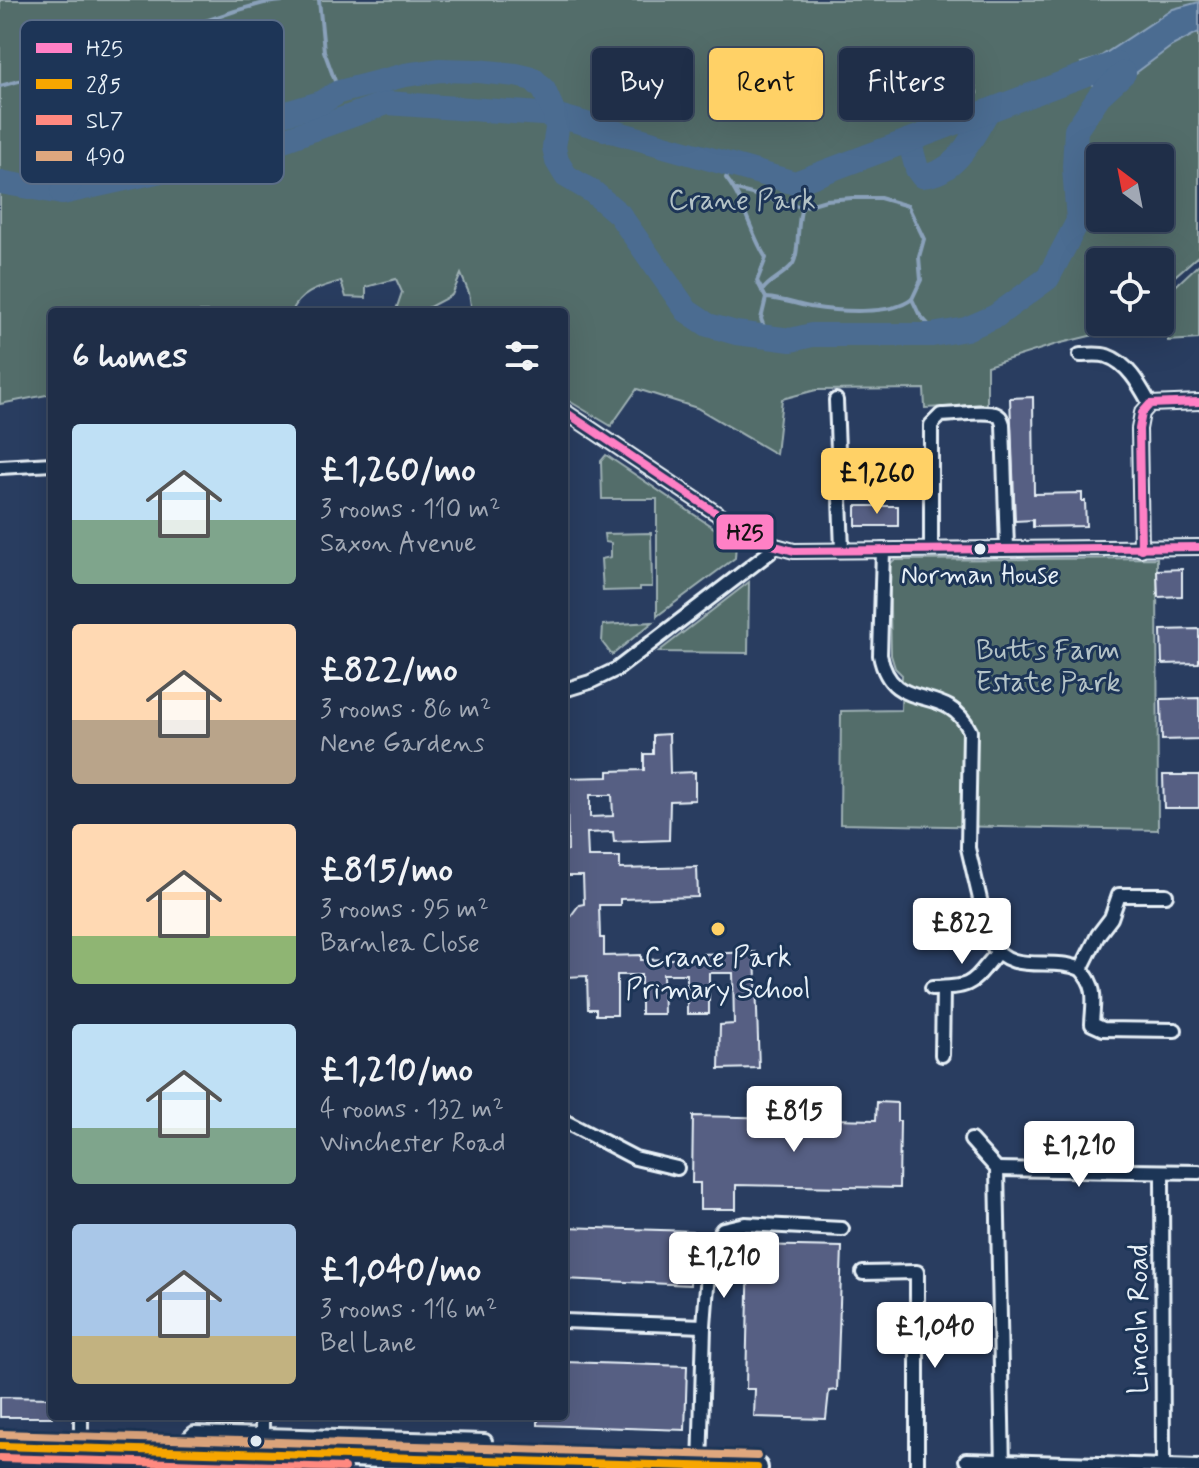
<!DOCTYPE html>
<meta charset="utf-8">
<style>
:root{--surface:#1f2e48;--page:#2c3a52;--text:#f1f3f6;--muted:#a1a8b4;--line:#3c4a60;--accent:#ffd166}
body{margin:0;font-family:Mynerve,sans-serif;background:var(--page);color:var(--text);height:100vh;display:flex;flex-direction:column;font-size:30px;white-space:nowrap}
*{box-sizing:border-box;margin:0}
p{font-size:26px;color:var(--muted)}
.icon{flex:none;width:44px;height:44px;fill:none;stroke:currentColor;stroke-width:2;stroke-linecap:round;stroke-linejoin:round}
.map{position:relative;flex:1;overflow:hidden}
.sheet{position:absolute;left:48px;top:308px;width:520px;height:1112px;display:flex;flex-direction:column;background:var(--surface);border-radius:8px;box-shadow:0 8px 32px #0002,0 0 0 2px var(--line)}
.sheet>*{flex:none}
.guide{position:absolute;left:592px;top:48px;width:486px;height:72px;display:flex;gap:16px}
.needle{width:52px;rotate:328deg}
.buttons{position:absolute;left:1086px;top:144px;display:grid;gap:16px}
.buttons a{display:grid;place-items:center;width:88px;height:88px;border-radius:8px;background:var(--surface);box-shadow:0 8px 32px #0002,0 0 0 2px var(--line);font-size:40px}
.price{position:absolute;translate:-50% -68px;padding:0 18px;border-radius:8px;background:#fff;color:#222;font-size:26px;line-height:52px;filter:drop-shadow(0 2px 4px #0008)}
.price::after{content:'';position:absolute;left:50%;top:48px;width:24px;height:18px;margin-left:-12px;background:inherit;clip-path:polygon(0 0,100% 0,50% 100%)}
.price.active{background:var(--accent);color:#111}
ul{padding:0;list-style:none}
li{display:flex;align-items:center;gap:24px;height:200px;padding:0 24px}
li span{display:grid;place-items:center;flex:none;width:224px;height:160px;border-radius:8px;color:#555}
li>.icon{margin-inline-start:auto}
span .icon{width:96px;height:96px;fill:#fffc;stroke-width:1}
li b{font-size:34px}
h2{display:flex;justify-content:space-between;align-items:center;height:96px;padding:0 24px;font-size:34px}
.chip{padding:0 28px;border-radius:8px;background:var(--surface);box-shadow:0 8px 32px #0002,0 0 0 2px var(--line);font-size:28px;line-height:72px}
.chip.active{background:var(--accent);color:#111}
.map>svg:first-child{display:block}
</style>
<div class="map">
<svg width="1199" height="1468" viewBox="0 0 1199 1468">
<rect width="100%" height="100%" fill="#293d60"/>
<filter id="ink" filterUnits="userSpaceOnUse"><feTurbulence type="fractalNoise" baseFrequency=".0125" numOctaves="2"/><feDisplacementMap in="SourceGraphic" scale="16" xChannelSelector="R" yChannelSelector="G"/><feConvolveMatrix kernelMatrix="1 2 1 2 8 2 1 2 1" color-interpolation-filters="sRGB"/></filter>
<g filter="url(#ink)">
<g fill="#526d6b" stroke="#9dafb2" stroke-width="2" fill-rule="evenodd">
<path d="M0,0h1199v255l-39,34v-27h-60v60h24l-14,9 -53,13 -70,22v39l-62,3 -1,-19 -108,1 -34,9 -6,55 -79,-46 -60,-19 -26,37 -47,-28v-86h-92l-3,-19 -8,-19 -9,21 -32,17 -24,-2 6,-18 -6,-13 -30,8v11l-20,-1 -5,-16c-19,6 -41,10 -49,31h-240v82l-52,10zM1100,158h60v60h-60z"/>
<path d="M1199,264v75l-31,2v-48z"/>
<path d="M606,455l130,88 -1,15 -78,58v-117h-55l-1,-38z"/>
<path d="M651,533l1,54h-12v3l-37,1 -2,-32 10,-2v-14l-6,-1 -1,-8z"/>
<path d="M1157,558l1,272 -318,-6 1,-113 60,-1 1,-35 -7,-7 -4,-13 -2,-90 5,-5z"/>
<path d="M749,582l-1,71 -90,-1z"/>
<path d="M653,622l-41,33 -10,-13 1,-17z"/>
</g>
<path fill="#4b6c91" stroke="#8aa1ba" stroke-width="2" d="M1199,2v30l-27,14 -71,53 -20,-36 17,-5 75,-49z"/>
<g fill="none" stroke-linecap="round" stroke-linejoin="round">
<g stroke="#8aa1ba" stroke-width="4">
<path d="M319,0l5,51 15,41"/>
<path d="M0,86l60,-16 175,-59 29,-8 28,-3"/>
<path d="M729,172l-3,6c19,24 24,55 40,80l-9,23 9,17 -5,21 7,18"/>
<path d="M736,190l66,17 24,-7 26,-2h28l28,8 16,33 -5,18 2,23 -9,19 7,15 18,20"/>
<path d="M762,291c7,-11 21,-15 30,-26 8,-10 4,-41 10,-58"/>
<path d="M766,298c16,1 29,6 44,9 26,4 81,9 102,-8"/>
</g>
<g stroke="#4b6c91" stroke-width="24">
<path d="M909,140l8,29 5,7c35,-2 50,-39 66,-65"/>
<path d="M0,182l62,11 135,-30 33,-4 157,-56 168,12 240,68 321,-120"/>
<path d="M62,193l13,-17 28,-14 96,-23 121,-36 19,-11 66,-17 35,-5 38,1 38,4 17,4 11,11 11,25 2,14 -3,18 3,14 9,15 27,16 26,22 68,97 21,14 28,8 55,7 21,-5h120l34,-6 30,-13 52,-38 30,-57 -4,-54 2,-37 23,-34 25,-23"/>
</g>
</g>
<g fill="#575e83" stroke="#e8f1f8" stroke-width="2" fill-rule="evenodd">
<path d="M971,70l6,23 -3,5 -6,1 -5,-4 -1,-6z"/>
<path d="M1033,397l1,97 48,-1v8h3l1,25 -53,1v-7l-18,1 -5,-123z"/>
<rect x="856" y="506" width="42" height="20"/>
<path d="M1182,569v27l-24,1 -1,-27z"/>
<path d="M1199,629v34l-37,1 -1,-34z"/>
<path d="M1199,698v41l-37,1 -1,-41z"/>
<path d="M669,734l1,39 25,-1v28l-25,1 -1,39 -55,2 -1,-10 -26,1 1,24h32v12l77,-2 1,30 -78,2v6h-21l1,33h4v18l37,-1v5l61,-2v-4l53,-2 4,116 -40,1 1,-44 14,-1 -1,-51h-24v41h-22v-40h-24l1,40h-23v-39h-24v40h-21v-6h-8l-1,-33 -23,1v-52l15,-20 5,-1 -1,-28h-19v-25h4l-1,-58h-3v-15l44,-1v-6l36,-1v-16h9v-19zM590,795h22l1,21 -23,1z"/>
<path d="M1163,775h36v33h-35z"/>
<path d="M877,1102l20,1v18h3l-1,67 -163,-3v24h-36v-26h-8l1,-67 183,4z"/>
<path d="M564,1227l128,4 -2,54 -126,-6z"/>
<path d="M749,1245l93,2 -5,143 -8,1 -3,28 -72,-2 1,-28h-9z"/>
<path d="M564,1362l123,4 -2,64 -147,-5v-9h26z"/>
<path d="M0,1397l52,1v19h-52z"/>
</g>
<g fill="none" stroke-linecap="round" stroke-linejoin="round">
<defs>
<g id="street">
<path d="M1080,355c8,0 19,-2 27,1 21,7 33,30 43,48"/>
<path d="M836,400l6,149"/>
<path d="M564,411l179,120 29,14 22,6 405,-4"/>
<path d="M0,467l52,-3"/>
<path d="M931,549v-124l10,-10c14,0 42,-5 54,-1 6,2 6,5 8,10l4,124"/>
<path d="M1141,549l-2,-120 3,-16 8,-9 49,-2"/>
<path d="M883,550l-3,105c12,62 66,25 90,76l-2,117 22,94c22,35 59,13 91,27"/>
<path d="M564,690l26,-8 27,-13 153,-117 2,-7"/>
<path d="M1166,895h-47l-8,23 -13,17 -17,34c17,19 12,32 11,55l11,5 72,1"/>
<path d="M932,988c42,-1 38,-3 65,-35"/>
<path d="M942,1055l1,-67"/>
<path d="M564,1121l71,37 42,10"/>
<path d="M971,1140l26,29 6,299"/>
<path d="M997,1169l202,3"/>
<path d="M1162,1172l1,294"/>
<path d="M863,1273l54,-1v196"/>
<path d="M564,1321l140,5"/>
<path d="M262,1416v19"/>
<path d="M74,1451l7,-17v-18"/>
<path d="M176,1451l18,-18 291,8"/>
<path d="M966,1460l233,7"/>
<path d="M700,1468l4,-142 6,-80 13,-17 22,-5 97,5"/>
</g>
<g id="primary">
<path d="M0,1446l757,22"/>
<path d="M0,1461l182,7"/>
</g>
</defs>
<use href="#street" stroke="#e8f1f8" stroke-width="18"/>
<use href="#primary" stroke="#e8f1f8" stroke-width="26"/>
<use href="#street" stroke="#1d3557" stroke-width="12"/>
<use href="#primary" stroke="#1d3557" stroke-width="20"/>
<defs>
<g id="bus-1">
<path d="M564,411l179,120 29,14 22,6 405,-4"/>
<path d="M1141,549l-2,-120 3,-16 8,-9 49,-2"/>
</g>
<path id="bus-2" d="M0,1446l757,22"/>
<path id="bus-3" d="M0,1458l344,10"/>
<path id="bus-4" d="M0,1434l757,22"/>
</defs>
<use href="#bus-1" stroke="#1d3557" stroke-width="14"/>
<use href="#bus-2" stroke="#1d3557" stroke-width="14"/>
<use href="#bus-3" stroke="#1d3557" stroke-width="14"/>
<use href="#bus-4" stroke="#1d3557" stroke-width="14"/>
<use href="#bus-1" stroke="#ff80c5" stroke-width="8"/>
<use href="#bus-2" stroke="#f7a600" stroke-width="8"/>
<use href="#bus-3" stroke="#ff8980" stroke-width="8"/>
<use href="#bus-4" stroke="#dfa77e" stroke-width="8"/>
</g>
</g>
<g fill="#e8f1f8" stroke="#1d3557" stroke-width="3">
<circle cx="980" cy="549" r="7"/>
<circle cx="256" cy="1441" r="7"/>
</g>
<circle fill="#ffd166" stroke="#1d3557" stroke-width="3" cx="718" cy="929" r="8"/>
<g text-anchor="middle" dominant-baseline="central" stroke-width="6" stroke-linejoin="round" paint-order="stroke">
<g font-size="26" fill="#e8f1f8" stroke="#1d3557">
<text x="980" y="576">Norman House</text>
</g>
<g font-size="28" fill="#b4c3c7" stroke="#1d3557">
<text x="742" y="201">Crane Park</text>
<text x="1048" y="651">Butts Farm<tspan x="1048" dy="32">Estate Park</tspan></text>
</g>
<g font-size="28" fill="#e8f1f8" stroke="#1d3557">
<text x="718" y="958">Crane Park<tspan x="718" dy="32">Primary School</tspan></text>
</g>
<g font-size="28" fill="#e8f1f8" stroke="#1d3557">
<text transform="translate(1139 1319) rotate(-90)">Lincoln Road</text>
</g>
</g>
<rect x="20" y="20" width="264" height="164" rx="12" fill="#1d3557" stroke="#5a6d87" stroke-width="2"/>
<rect x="36" y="43" width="36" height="10" fill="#ff80c5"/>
<rect x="36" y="79" width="36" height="10" fill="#f7a600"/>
<rect x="36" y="115" width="36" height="10" fill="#ff8980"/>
<rect x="36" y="151" width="36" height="10" fill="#dfa77e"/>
<g font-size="22" fill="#e8f1f8">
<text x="86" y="56">H25</text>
<text x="86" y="92">285</text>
<text x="86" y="128">SL7</text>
<text x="86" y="164">490</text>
</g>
<rect stroke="#1d3557" stroke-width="3" x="715" y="513" width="60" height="38" rx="8" fill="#ff80c5"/>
<g font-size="22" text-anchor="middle" font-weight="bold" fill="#111">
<text x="745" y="540">H25</text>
</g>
</svg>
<div class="buttons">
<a><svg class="needle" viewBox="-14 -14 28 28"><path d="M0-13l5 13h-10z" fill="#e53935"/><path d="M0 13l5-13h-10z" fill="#a1a8b4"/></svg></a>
<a><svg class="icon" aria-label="locate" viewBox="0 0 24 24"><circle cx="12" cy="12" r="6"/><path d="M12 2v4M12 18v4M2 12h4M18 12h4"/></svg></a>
</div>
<b class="price active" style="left:877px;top:516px">£1,260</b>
<b class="price" style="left:962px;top:966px">£822</b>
<b class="price" style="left:794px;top:1154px">£815</b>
<b class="price" style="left:1079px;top:1189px">£1,210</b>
<b class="price" style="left:724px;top:1300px">£1,210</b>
<b class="price" style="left:935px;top:1370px">£1,040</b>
<div class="guide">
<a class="chip">Buy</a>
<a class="chip active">Rent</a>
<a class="chip">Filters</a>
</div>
<section class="sheet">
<h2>6 homes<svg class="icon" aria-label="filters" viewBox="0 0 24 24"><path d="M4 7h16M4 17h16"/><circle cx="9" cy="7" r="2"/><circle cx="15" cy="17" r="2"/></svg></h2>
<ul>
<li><span style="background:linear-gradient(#bfe0f5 60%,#7fa58c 0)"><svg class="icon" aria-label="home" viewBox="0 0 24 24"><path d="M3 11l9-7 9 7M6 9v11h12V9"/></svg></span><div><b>£1,260/mo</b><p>3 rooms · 110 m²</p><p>Saxon Avenue</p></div></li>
<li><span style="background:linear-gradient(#ffd9b3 60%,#b9a48a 0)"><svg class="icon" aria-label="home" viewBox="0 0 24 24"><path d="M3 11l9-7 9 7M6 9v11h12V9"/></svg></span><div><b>£822/mo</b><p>3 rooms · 86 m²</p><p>Nene Gardens</p></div></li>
<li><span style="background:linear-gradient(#ffd9b3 70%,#8fb573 0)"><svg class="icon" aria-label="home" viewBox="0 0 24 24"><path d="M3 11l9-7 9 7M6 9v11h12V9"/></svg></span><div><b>£815/mo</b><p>3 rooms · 95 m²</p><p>Barnlea Close</p></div></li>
<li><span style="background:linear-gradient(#bfe0f5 65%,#7fa58c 0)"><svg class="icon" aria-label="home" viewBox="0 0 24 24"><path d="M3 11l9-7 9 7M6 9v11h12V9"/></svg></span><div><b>£1,210/mo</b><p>4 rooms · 132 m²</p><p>Winchester Road</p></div></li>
<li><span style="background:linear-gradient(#a9c7e8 70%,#c2b280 0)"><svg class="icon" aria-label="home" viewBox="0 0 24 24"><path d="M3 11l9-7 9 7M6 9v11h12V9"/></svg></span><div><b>£1,040/mo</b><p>3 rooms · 116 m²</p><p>Bel Lane</p></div></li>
</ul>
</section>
</div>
